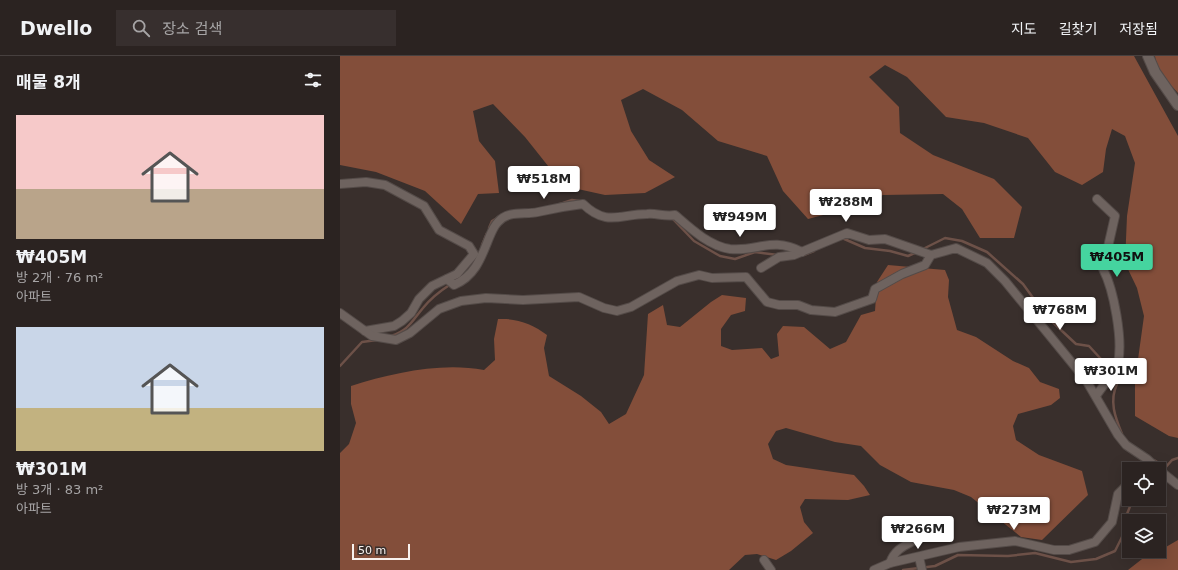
<!DOCTYPE html>
<html lang="ko">
<meta charset="utf-8">
<style>
:root{--surface:#2b2321;--page:#372f2e;--text:#f1f3f6;--muted:#a6a4a5;--line:#47403f;--accent:#45d49f}
body{margin:0;font-family:"DejaVu Sans","Noto Sans KR",sans-serif;background:var(--page);color:var(--text);height:100vh;display:flex;flex-direction:column;font-size:15px;white-space:nowrap}
*{box-sizing:border-box;margin:0}
p{font-size:13px;color:var(--muted)}
.icon{flex:none;width:22px;height:22px;fill:none;stroke:currentColor;stroke-width:2;stroke-linecap:round;stroke-linejoin:round}
.map{position:relative;flex:1;overflow:hidden}
.side{display:flex;flex-direction:column;background:var(--surface);width:340px}
.side>*{flex:none}
.fabs{position:absolute;left:782px;top:406px;display:grid;gap:8px}
.fabs a{display:grid;place-items:center;width:44px;height:44px;border-radius:0px;background:var(--surface);box-shadow:0 4px 16px #0002,0 0 0 1px var(--line);font-size:20px}
.scale{position:absolute;left:12px;bottom:10px;width:58px;box-sizing:border-box;padding-left:4px;border:2px solid #f8f1ee;border-top:0;font-size:11px;line-height:14px;white-space:nowrap;color:#f8f1ee;-webkit-text-stroke:3px #392f2c;paint-order:stroke}
.price{position:absolute;translate:-50% -34px;padding:0 9px;border-radius:4px;background:#fff;color:#222;font-size:13px;line-height:26px;filter:drop-shadow(0 1px 2px #0008)}
.price::after{content:'';position:absolute;left:50%;top:24px;width:12px;height:9px;margin-left:-6px;background:inherit;clip-path:polygon(0 0,100% 0,50% 100%)}
.price.current{background:var(--accent);color:#111}
ul{padding:0;list-style:none}
li{display:grid;align-content:center;gap:8px;height:212px;padding:0 16px}
li span{display:grid;place-items:center;height:124px;border-radius:0px;color:#555}
li>.icon{margin-inline-start:auto}
span .icon{width:72px;height:72px;fill:#fffc;stroke-width:1}
li b{font-size:17px}
h2{display:flex;justify-content:space-between;align-items:center;height:48px;padding:0 16px;font-size:17px}
header{display:flex;align-items:center;gap:24px;box-sizing:border-box;height:56px;padding:0 20px;background:var(--surface);border-bottom:1px solid var(--line)}
header strong{font-size:19px}
nav{display:flex;gap:22px;margin-inline-start:auto;font-size:14px}
.search{width:280px;height:36px;background:var(--page);display:flex;align-items:center;gap:10px;box-sizing:border-box;padding:0 14px;border-radius:0px;color:var(--muted);font-size:15px}
main{display:flex;flex:1;min-height:0}
.map>svg:first-child{display:block}
</style>
<header>
<strong>Dwello</strong>
<div class="search"><svg class="icon" aria-label="search" viewBox="0 0 24 24"><circle cx="10" cy="10" r="6"/><path d="M15 15l6 6"/></svg>장소 검색</div>
<nav><a>지도</a><a>길찾기</a><a>저장됨</a></nav>
</header>
<main>
<section class="side">
<h2>매물 8개<svg class="icon" aria-label="filters" viewBox="0 0 24 24"><path d="M4 7h16M4 17h16"/><circle cx="9" cy="7" r="2"/><circle cx="15" cy="17" r="2"/></svg></h2>
<ul>
<li><span style="background:linear-gradient(#f6c9c9 60%,#b9a48a 0)"><svg class="icon" aria-label="home" viewBox="0 0 24 24"><path d="M3 11l9-7 9 7M6 9v11h12V9"/></svg></span><div><b>₩405M</b><p>방 2개 · 76 m²</p><p>아파트</p></div></li>
<li><span style="background:linear-gradient(#c9d6e8 65%,#c2b280 0)"><svg class="icon" aria-label="home" viewBox="0 0 24 24"><path d="M3 11l9-7 9 7M6 9v11h12V9"/></svg></span><div><b>₩301M</b><p>방 3개 · 83 m²</p><p>아파트</p></div></li>
</ul>
</section>
<div class="map">
<svg width="838" height="514" viewBox="0 0 838 514">
<rect width="100%" height="100%" fill="#392f2c"/>
<g fill="#834e3a">
<path d="M0,0h794l44,80v302l-9,-2 -34,-20v-35l9,-65 -7,-28 -12,-25 2,-47 8,-53 -10,-27 -13,-7 -6,20 -3,23 -21,13 -27,-13 -27,-34 -44,-15 -38,-6 -39,-40 -22,-12 -16,12 30,30 1,26 33,22 61,24 28,28 -8,31h-34l-18,-29 -19,-15 -60,1 -37,14 -38,10 -25,-28 -16,-35 -49,-15 -36,-31 -39,-21 -22,11 10,31 18,29 26,17 -30,16 -40,2 -41,-9 -39,-49 -32,-33 -20,7 6,30 16,20 4,32 -21,1 -17,30 -36,-33 -49,-19 -36,-7z"/>
<path d="M815,0h23v37l-21,-23z"/>
<path d="M548,209l57,5 4,10 -1,17 9,33 19,7 37,24 16,7 11,14 19,7 1,9 -9,7 -33,9 -5,12 3,14 23,15 43,16 6,24 -46,45 -21,-3 -50,-40 -17,-7 -43,-8 -31,-17 -19,-19 -26,-4 -49,-14 -10,3 -8,13 5,15 13,6 68,10 10,11 6,9 -22,5 -43,-1 -5,8 4,15 9,11 -22,18 -15,9 -19,-6 -12,1 -16,15h-389v-117l9,-9 7,-21 -5,-19v-18c41,-13 90,-24 133,-16l11,-10 -1,-21 4,-20c18,-1 35,5 49,16l-3,13 5,28 32,20 20,16 8,12 17,-10 18,-39 4,-61 15,-9 4,20 13,2 31,-25 11,-7 24,3 -1,13 -14,4 -10,14v17l11,4 30,-2 9,11 8,-3 -2,-22 6,-8 21,1 26,22 16,-7 15,-27 14,-4 2,-29z"/>
<path d="M838,484v30h-50l23,-18 8,-1z"/>
</g>
<g fill="none" stroke-linecap="round" stroke-linejoin="round">
<g stroke="#6d5148" stroke-width="2.5">
<path d="M217,149l15,-5 7,1"/>
<path d="M331,161l23,24 26,15 15,3 20,-7 23,3"/>
<path d="M149,172l3,-7 5,-3"/>
<path d="M502,182l23,10 25,3 18,5 9,-4"/>
<path d="M142,189l5,-12"/>
<path d="M581,194l24,-12 17,3 25,11 36,32 24,33 29,27 13,2 23,25"/>
<path d="M464,199l10,-4"/>
<path d="M51,280c18,-6 21,-15 32,-28 8,-10 17,-17 28,-24"/>
<path d="M0,310l22,-24 15,-2"/>
<path d="M774,320l3,8c-8,17 -2,33 5,50"/>
<path d="M814,404l11,7"/>
<path d="M825,412l7,-8 6,-2"/>
<path d="M563,514l32,-4 23,-11 50,1 27,-3 36,9 25,-3 19,-8 7,-14 5,-23 6,-15"/>
</g>
<defs>
<g id="minor">
<path d="M0,128l26,-2 19,3 39,21 15,24 30,16 5,8 -17,20 -25,12 -13,13 -8,14 -9,8 -8,5 -29,5"/>
<path d="M421,212l18,-11 15,-2 53,-22 22,7 16,-1 46,16 25,-7 31,15 18,18 81,99 32,55 8,10 21,14 11,10"/>
<path d="M107,223l7,6c21,-9 27,-27 35,-47 2,-5 5,-12 9,-16 10,-12 27,-7 40,-10 17,-4 28,-6 45,-8 24,23 37,10 64,10 10,-1 18,3 28,1 15,13 34,31 55,34 28,3 41,-13 72,3"/>
<path d="M0,257l32,23 24,4 14,-7 29,-24 22,-8 25,-3 37,2 56,-3 25,11 13,3 14,-4 46,-26 22,-6 13,3 34,-1 21,25 12,3h19l13,5 24,2 37,-13 3,-10 27,-15 23,-9 6,-10"/>
<path d="M756,340c5,-8 20,-25 22,-33 5,-23 -4,-73 -15,-94l12,-53 -18,-17"/>
<path d="M819,414l19,15"/>
<path d="M579,501l3,13"/>
<path d="M424,504l7,10"/>
<path d="M550,507c7,-21 27,-18 39,-35"/>
<path d="M534,514l16,-7 69,-16 56,-6 39,9h15l26,-8 17,-20 6,-28 11,-11"/>
</g>
<path id="tertiary" d="M808,0l7,16 23,33"/>
</defs>
<use href="#minor" stroke="#544b48" stroke-width="10"/>
<use href="#tertiary" stroke="#544b48" stroke-width="12"/>
<use href="#minor" stroke="#6e635f" stroke-width="8"/>
<use href="#tertiary" stroke="#6e635f" stroke-width="10"/>
</g>
</svg>
<div class="fabs">
<a><svg class="icon" aria-label="locate" viewBox="0 0 24 24"><circle cx="12" cy="12" r="6"/><path d="M12 2v4M12 18v4M2 12h4M18 12h4"/></svg></a>
<a><svg class="icon" aria-label="layers" viewBox="0 0 24 24"><path d="M12 4l9 5-9 5-9-5zM3 14l9 5 9-5"/></svg></a>
</div>
<div class="scale">50 m</div>
<b class="price" style="left:204px;top:144px">₩518M</b>
<b class="price" style="left:506px;top:167px">₩288M</b>
<b class="price" style="left:400px;top:182px">₩949M</b>
<b class="price current" style="left:777px;top:222px">₩405M</b>
<b class="price" style="left:720px;top:275px">₩768M</b>
<b class="price" style="left:771px;top:336px">₩301M</b>
<b class="price" style="left:674px;top:475px">₩273M</b>
<b class="price" style="left:578px;top:494px">₩266M</b>
</div>
</main>
